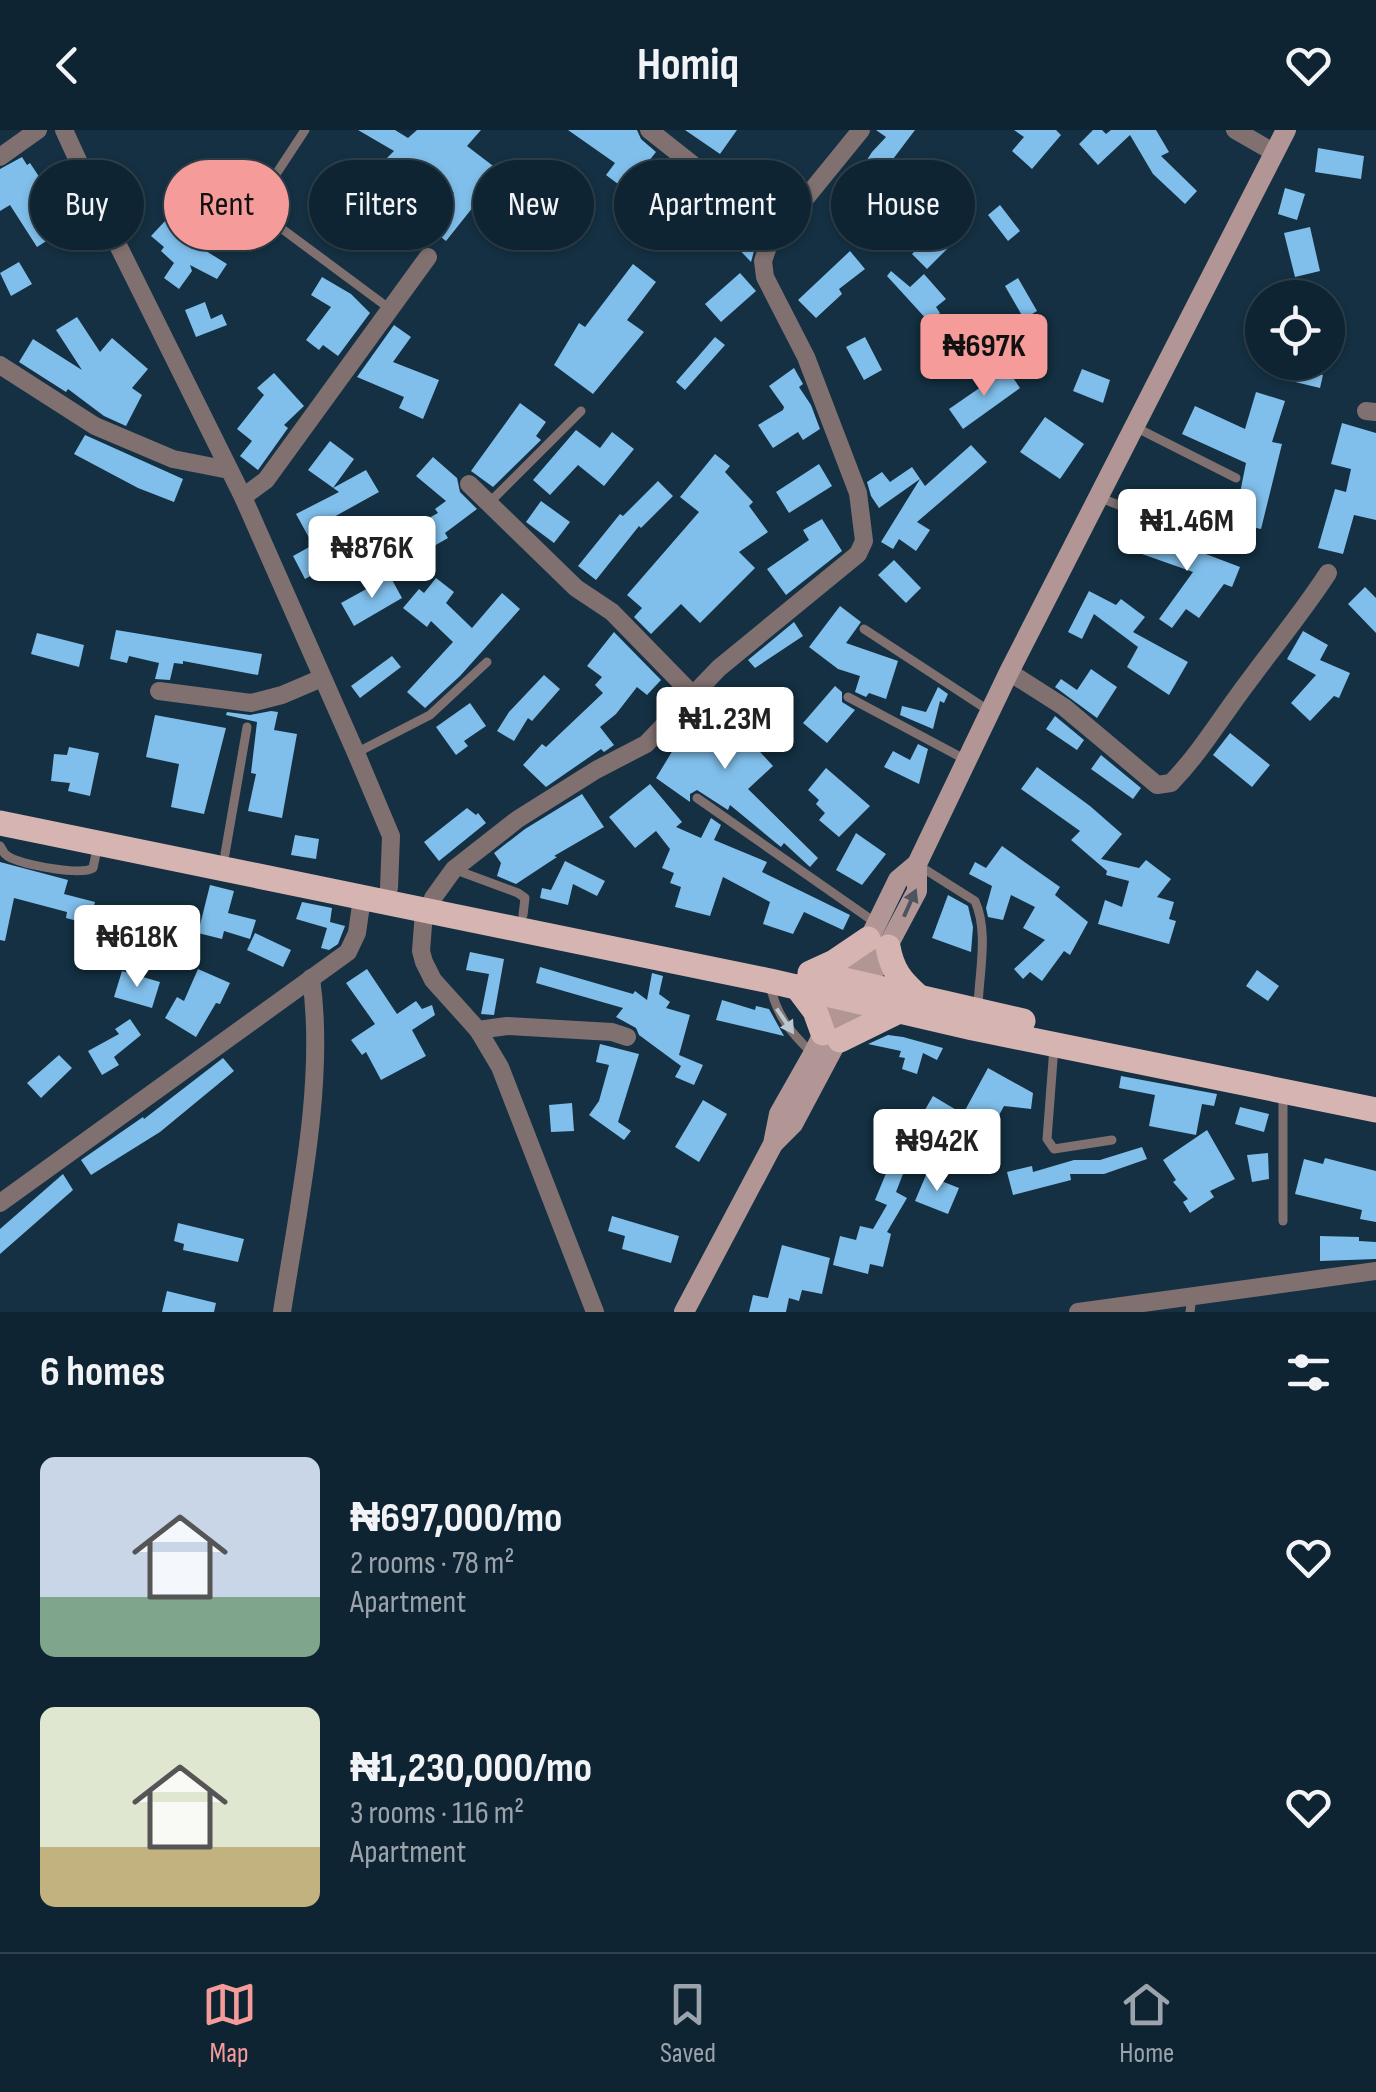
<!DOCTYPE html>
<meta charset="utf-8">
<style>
:root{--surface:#0f2432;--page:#182c3a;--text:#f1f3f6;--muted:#9ba4ac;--line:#2f414d;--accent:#f59b9a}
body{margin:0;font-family:"Sofia Sans Condensed",sans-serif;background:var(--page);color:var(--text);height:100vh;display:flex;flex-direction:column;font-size:38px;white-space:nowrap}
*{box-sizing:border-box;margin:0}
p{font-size:32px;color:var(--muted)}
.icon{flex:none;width:55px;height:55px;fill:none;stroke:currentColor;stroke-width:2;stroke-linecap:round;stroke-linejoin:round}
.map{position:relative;height:1182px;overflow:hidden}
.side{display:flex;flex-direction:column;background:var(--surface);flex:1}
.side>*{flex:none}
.guide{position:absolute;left:30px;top:30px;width:1318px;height:90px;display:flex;gap:20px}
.buttons{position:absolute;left:1245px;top:150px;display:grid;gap:20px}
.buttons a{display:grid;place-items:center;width:100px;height:100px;border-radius:50%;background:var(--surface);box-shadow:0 2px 8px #0004,0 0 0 2px var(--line);font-size:50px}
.price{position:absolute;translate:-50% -85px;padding:0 22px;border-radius:10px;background:#fff;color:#222;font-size:32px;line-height:65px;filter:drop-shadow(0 2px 5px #0008)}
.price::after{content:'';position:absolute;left:50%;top:60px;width:30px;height:22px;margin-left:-15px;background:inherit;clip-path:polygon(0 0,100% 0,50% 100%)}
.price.on{background:var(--accent);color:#111}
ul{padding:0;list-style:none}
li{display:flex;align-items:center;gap:30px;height:250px;padding:0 40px}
li span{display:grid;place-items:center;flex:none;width:280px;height:200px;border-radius:15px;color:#555}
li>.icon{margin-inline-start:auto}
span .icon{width:120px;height:120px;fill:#fffc;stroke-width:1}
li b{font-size:42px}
h2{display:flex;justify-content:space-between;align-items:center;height:120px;padding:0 40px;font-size:42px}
.tag{padding:0 35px;border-radius:45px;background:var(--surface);box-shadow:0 2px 8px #0004,0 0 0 2px var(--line);font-size:35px;line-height:90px}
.tag.on{background:var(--accent);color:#111}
header{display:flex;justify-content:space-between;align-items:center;height:130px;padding:0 40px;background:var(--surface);font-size:45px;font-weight:700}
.menu{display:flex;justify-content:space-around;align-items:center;height:140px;border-top:2px solid var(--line);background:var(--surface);font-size:28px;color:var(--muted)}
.menu a{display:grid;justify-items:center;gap:5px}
.menu .on{color:var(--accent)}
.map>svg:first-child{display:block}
</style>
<header><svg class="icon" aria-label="back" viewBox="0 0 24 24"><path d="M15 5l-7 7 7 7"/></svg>Homiq<svg class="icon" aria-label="heart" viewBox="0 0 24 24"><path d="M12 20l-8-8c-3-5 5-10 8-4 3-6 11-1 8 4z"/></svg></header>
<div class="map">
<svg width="1376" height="1182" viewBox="0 0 1376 1182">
<rect width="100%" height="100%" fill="#143042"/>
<g fill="#80bfeb">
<path d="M358,0h37l13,8 9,-8h64l-14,16 34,26 -55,69 -18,-14 26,-34 -23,-16 -22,21 -18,-20 -54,44 -9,-11 -8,7 -7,-9 56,-45 5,7 20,-20z"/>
<path d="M568,0h69l4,9 15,13 -30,38 -20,-15 9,-12z"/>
<path d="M685,0h52l-17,24z"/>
<path d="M876,0h39l-31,41 32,20 7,-8 22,17 -10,14 3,3 -63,35 -9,-15 36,-19 -52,-32 22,-34 14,-15z"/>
<path d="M1014,0h42l5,5 -29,34 -20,-18 12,-14z"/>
<path d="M1093,0h9l4,4 5,-4h45l13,22 -8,4 36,35 -12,13 -32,-30 -23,-39 -32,30 -19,-21z"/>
<path d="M1318,18l46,8 -3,23 -46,-7z"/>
<path d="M22,27l5,8 3,-2 14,21 -6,4 27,41 -28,18 -27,-42 -10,6v-42z"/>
<path d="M210,43l23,19 -39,44 3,2 -4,5 34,21 -10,15 -27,-14 2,6 -13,18 -15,-11 10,-15 -13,-12 3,-4 -13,-11z"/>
<path d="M693,50l66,53 -8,29 -18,-19 -5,8 -18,-12 -9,13 -23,-16 -3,4 -19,-17z"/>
<path d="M1285,58l20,6 -8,26 -19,-6z"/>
<path d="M1000,75l20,26 -12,10 -20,-26z"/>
<path d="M943,93l15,15 -31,31 -15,-15z"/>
<path d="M1310,97l10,44 -25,6 -11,-44z"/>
<path d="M850,121l15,18 -26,20 3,5 -26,24 -18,-18z"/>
<path d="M19,132l13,22 -21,12 -11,-23z"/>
<path d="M633,134l23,18 -29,38 17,12 -51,62 -39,-29 25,-42 6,4z"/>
<path d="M891,141l19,16 14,-13 22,25 -10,8 4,6 -11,9 -42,-46z"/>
<path d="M740,143l16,18 -35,31 -16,-18z"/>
<path d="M322,147l29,17 19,19 -32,43 -15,-11 -4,5 -13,-10 25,-33 -20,-12z"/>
<path d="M1018,148l19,33 -13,8 -19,-33z"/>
<path d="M205,172l6,17 11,-5 5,11 -31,12 -11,-27z"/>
<path d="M77,187l23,35 12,-14 36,31 -16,19 10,7 -16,31 -22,-10 -36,-27 -2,3 -47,-30 14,-23 49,31 -26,-40z"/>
<path d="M394,195l17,12 -18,25 46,18 -16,39 -24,-11 5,-11 -47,-20z"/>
<path d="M715,207l10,8 -40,45 -9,-8z"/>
<path d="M865,207l17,33 -18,10 -18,-33z"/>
<path d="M1291,232h18l-2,10 16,3 -3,13 -33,-8z"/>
<path d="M794,238l9,16 -4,3 12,18 9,24 -17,11 -5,-8 -25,16 -15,-23 25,-15 1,-3 -15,-21z"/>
<path d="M1007,239l13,19 -57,41 -14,-20z"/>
<path d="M1082,239l28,11 -7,23 -30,-12z"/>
<path d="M274,243l30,33 -20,19 4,3 -30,42 -18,-14 12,-15 -15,-12 27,-34 -7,-7z"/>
<path d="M1256,262l29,9 -13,41 10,2 -21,85 -27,-6 12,-60 -64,-29 13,-28 50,23z"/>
<path d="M520,273l26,19 -10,14 5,4 -48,47 -22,-16z"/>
<path d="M1045,287l39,27 -24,35 -40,-27z"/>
<path d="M1342,293l34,10v87l-22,-5 -11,39 -25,-6 17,-59 11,3 5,-23 -20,-5z"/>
<path d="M576,300l24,18 12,-16 22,17 -30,37 -26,-21 -28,30 -17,-15z"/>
<path d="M85,305l98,44 -9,23 -36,-14 -64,-34z"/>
<path d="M330,311l24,18 -21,29 33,-18 13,22 -56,31 20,36 -38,20 -12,-23 20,-11 -17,-31 43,-22 -31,-22z"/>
<path d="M971,315l16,17 -70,60 13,8 -14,21 -17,-12 -6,10 -12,-7 39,-63 -41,29 -8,-12 -4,-14 15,-10 8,10 22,-15 13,19z"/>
<path d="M715,324l15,12 -5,6 28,30 -4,4 19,26 -29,20 16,16 -55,55 -19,-19 -30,30 -17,-17 8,-9 -15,-13 72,-83 -19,-15z"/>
<path d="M433,327l24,21 3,14 17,17 -32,24 3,5 -21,12 -4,-7 -38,24 -12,-18 65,-36 -3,-4 11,-8 -30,-25z"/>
<path d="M819,334l13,22 -43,27 -13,-21z"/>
<path d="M658,351l15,15 -32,32 -2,-2 -43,54 -18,-14 42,-52 3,2z"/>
<path d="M541,371l29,21 -16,21 -28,-21z"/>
<path d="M822,389l20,32 -56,44 -19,-26 42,-29 -6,-10z"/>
<path d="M1130,401l52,14 58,22 -8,20 -8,-3 -25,34 -13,-9 -14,19 -13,-9 34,-47 -68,-24z"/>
<path d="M894,430l27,28 -15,15 -28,-28z"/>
<path d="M390,446l12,22 -48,28 -13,-23z"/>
<path d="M436,448l18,14 -8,11 26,25 30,-35 18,16 -60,67 -35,32 -18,-16 46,-50 -22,-21 -4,6 -24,-19 16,-19 5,4z"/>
<path d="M1365,457l11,11v35l-28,-29z"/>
<path d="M1089,461l27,14 5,-6 24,18 -12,15 55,30 -19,33 -42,-28 11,-20 -44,-33 -12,25 -14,-7z"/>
<path d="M840,476l21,16 -15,21 52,18 -12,38 -17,-6 -3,4 -11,-5 5,-16 -22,-7 -29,-22z"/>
<path d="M794,492l9,14 -48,32 -7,-8z"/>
<path d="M116,500l146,24 -4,21 -75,-14v3l-9,-1 -4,17 -15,-1 4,-16 -30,-7 -2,7 -17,-4z"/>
<path d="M1303,501l25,14 -8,15 30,13 -11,25 -5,-2 -24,25 -19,-18 25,-28 -29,-16z"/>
<path d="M614,502l47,48 -14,15 -10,-8 -21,27 -16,13 14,18 -10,7 -3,-3 -55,38 -23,-22 19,-21 4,3 57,-54 -8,-8 7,-8 -15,-11z"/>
<path d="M37,503l47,12 -5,22 -48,-13z"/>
<path d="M392,526l9,11 -41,31 -9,-12z"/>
<path d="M1091,539l26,18 -20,31 -42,-31 6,-8 16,11z"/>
<path d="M544,545l16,14 -28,32 -4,-3 -14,23 -17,-10 12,-19z"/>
<path d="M835,556l7,6v10l13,8 -28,33 -24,-20z"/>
<path d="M938,557l10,7 -4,9 -4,-2 -7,28 -33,-14 2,-9 24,6z"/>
<path d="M709,566l64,70 -25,23 70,69 -8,9 -26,-24 -3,4 -5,-4 -46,-38 -2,5 -31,-20 -7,4v8l-34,-24 20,-33 -5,-3 8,-14z"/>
<path d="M470,573l16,23 -22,15 4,5 -12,9 -20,-28z"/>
<path d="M271,581l7,1 -4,18 23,4 -15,84 -34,-7 8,-37 -5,-1 6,-51 -31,-7 1,-3 23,3z"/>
<path d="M155,585l71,13 -22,86 -33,-7 8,-43 -33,-7z"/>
<path d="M1055,586l29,24 -7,10 -31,-21z"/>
<path d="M1230,603l40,32 -18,22 -39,-32z"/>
<path d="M918,614l10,5 -9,35 -35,-17 9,-16 17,9z"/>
<path d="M69,617l30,6 -9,43 -22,-5 2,-8 -19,-2 3,-27 13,1z"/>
<path d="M1101,625l40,33 -8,11 -42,-30z"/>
<path d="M1037,637l53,39 32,28 -21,25 38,9 7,-8 25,19 -14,18 17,5 -5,17 7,2 -7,23 -71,-20 7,-24 17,7 7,-26 -23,-6 1,-4 -36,-31 9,-9 -59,-42z"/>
<path d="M826,638l44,38 -31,31 -20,-17 6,-7 -9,-9 3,-4 -11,-10z"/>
<path d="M650,654l32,38 -6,5 25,11 10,-20 10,7 -7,15 53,22 -5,10 88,43 -7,15 -39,-18 -11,22 -30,-10 7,-22 -47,-25 -13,39 -35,-9 6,-20 -11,-4 4,-10 -12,-5 8,-19 -14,-18 -21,17 -26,-31z"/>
<path d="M582,664l22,33 -50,29 3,1 -41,27 -19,-8 4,-13 -7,-10 31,-24z"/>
<path d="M467,678l9,7 2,-2 8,10 -47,38 -15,-19z"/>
<path d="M856,703l30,21 -24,31 -26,-15z"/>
<path d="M295,705l24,4 -3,20 -25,-4z"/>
<path d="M1002,716l58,41 -5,8 33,27 -18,33 -6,-4 -22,30 -12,-9 -7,7 -9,-10 31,-29 -22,-12 12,-21 -24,-12 -8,25 -15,-3 -2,-9 6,-22 -23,-12 6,-12 11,6z"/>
<path d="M565,731l40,20 -8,15 -24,-12 -5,21 -28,-7 2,-10 9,2z"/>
<path d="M0,732l68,18 -4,14 31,8 -6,22 -23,-6 1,-6 -53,-14 -9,43 -5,-1z"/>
<path d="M210,755l24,6 -6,22 28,7 -6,19 -26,-8 -2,8 -24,-6z"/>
<path d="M948,765l20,11 5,21 -2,25 -39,-14z"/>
<path d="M302,772l30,6 -2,14 15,4 -7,18 -9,6 -8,-2 6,-20 -31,-9z"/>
<path d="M255,803l36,17 -8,17 -36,-17z"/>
<path d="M470,822l34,7 -10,56 -13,-1 8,-40 -23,-4z"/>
<path d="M540,837l93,27 2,-3 12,9 5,-27 11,3 -4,18 11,8 -4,6 24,7 -11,40 24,10 -9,20 -19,-8 6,-11 -42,-31 -3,-7 -20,-11 7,-9 -87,-25z"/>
<path d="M198,839l32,14 -10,21 -4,-1 -20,34 -31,-19 12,-21 7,4z"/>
<path d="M367,839l30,45 19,-13 6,8 10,-4 3,10 -23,15 14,26 -45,24 -15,-28 -4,3 -11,-15 24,-16 -29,-41z"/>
<path d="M1257,840l22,16 -11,15 -22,-15z"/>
<path d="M122,841l38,11 -8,26 -38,-11z"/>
<path d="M722,870l33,10 1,-4 13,3 15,27 -68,-16z"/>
<path d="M130,889l11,16 -27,22 5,8 -17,10 -14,-24 31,-17 -4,-5z"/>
<path d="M888,905l15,2 40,11 -6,12 -14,-7 -6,21 -15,-5 3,-11 -6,-1 2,-6 -33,-7z"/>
<path d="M600,914l39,10 -21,68 13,9 -7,9 -35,-25 10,-14 10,-36 -13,-3z"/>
<path d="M59,925l13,13 -31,30 -14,-15z"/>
<path d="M223,928l11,13 -74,61 -69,43 -10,-15 62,-43 1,2z"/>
<path d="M988,938l45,25 -2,16 -27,-3 -31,57 -56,-25 -21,54 11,6 -20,34 4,2 -8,33 -13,-3 -2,10 -35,-9 7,-29 16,4 4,-14 13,3 14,-24 -12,-5 26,-63 4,1 10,-20 4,2 14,-24 30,18z"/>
<path d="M1121,946l96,18 -3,12 -12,-2 -6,31 -47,-9 6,-31 -36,-7z"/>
<path d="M703,970l24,14 -28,48 -24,-15z"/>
<path d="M572,973l2,28 -23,1 -2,-27z"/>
<path d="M1240,977l29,7 -5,18 -29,-8z"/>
<path d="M1207,1000l28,49 -25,12 4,6 -24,16 -7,-11 5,-3 -15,-17 3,-2 -13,-20z"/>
<path d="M1142,1017l5,12 -43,15h-34l1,6 -58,15 -6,-23 25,-6 1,6 41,-12h26z"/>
<path d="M1268,1023l1,26 -17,3 -5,-27z"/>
<path d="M1325,1028l51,13v51l-16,-3 2,-9 -67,-16 9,-35 19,5z"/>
<path d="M63,1044l10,16 -73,64v-25z"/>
<path d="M926,1045l33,13 -11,26 -33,-13z"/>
<path d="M612,1086l67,20 -8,27 -49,-14 3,-13 -17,-5z"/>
<path d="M178,1093l66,16 -6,23 -55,-12 1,-6 -10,-3z"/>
<path d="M1320,1106l39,1v4l17,1v17l-56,2z"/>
<path d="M782,1115l48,13 -8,36 -20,-4 -3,11 -10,-3 -3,14h-37l4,-17 15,3z"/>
<path d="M167,1161l49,12 -2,9h-52z"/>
</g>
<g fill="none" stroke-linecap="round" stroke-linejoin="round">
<g stroke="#817070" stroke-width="9">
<path d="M305,0l-44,67 1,17 128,95"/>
<path d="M1135,297l101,51"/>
<path d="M1098,367l126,49"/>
<path d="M488,374l93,-93"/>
<path d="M864,499l127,83"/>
<path d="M848,567l120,64"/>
<path d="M356,623l74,-38 57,-53"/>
<path d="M697,668l179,125"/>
<path d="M0,716c4,6 4,9 11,12 15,7 70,18 82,10l5,-24"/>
<path d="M225,724l22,-127"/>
<path d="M918,735l57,36c14,31 4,72 3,106"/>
<path d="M456,740l62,23 7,5 -2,17"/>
<path d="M770,854c6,31 20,48 43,70"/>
<path d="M1054,917l-7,92 7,10 58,-9"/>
<path d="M1283,964v127"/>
<path d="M1190,1182l2,-16"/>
</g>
<g stroke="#817070" stroke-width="18">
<path d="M64,0l38,83 141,284 113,256 35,83 -2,52"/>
<path d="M649,0l125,99"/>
<path d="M1235,0l40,23"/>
<path d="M0,27l38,-27"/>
<path d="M0,235l95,61 78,33 56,11"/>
<path d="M1366,281l10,1"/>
<path d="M469,354l107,104 36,24 81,83"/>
<path d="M243,367l23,-17 162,-223"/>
<path d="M1009,542l55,35 93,78 14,-2c30,-31 51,-67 77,-101 27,-37 54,-69 80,-109"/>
<path d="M159,561l92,12 31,-8 40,-17"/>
<path d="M433,768l21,-29 64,-50 78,-49 50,-26 73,-76 139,-114 6,-13 -6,-48 -52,-136 -41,-80 -2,-16 11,-32 17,-13 70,-86"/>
<path d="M424,782l-3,39 3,11 9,18 45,50 22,37 95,245"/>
<path d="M478,900l29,-4 105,6 15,5"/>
<path d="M0,1073l348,-251 9,-19 5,-35"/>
<path d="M282,1182c16,-104 44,-230 29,-334"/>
<path d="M1078,1182l298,-41"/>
</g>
<g stroke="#b19695" stroke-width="20">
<path d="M774,1013l19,-19 124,-233v-27"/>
<path d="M684,1182l89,-168 6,-30 34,-60 85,-174 19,-16 92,-192 277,-542"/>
</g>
<g stroke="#d6b4b2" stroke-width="25">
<path d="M0,693l770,158 203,47 403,82"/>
<path d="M888,817c4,23 13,34 30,49"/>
<path d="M810,843l24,-11 34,-23"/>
<path d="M818,844l205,47"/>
<path d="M797,857l18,24 8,22"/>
<path d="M840,910l59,-29"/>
</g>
</g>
<defs><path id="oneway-solid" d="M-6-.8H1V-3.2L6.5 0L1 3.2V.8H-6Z" transform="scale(2.5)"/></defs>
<use fill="#4b545f" href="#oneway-solid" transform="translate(910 773) rotate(-66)"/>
<use fill="#bcc7d0" href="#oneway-solid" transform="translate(785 891) rotate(56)"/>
</svg>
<div class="buttons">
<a><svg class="icon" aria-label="locate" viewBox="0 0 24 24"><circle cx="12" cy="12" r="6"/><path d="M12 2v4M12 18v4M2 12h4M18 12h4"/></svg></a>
</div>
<b class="price on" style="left:984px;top:269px">₦697K</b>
<b class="price" style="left:1187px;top:444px">₦1.46M</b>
<b class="price" style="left:372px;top:471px">₦876K</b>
<b class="price" style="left:725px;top:642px">₦1.23M</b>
<b class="price" style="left:137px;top:860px">₦618K</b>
<b class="price" style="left:937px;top:1064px">₦942K</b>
<div class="guide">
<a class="tag">Buy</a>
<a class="tag on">Rent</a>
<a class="tag">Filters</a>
<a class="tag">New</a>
<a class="tag">Apartment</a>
<a class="tag">House</a>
</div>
</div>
<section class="side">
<h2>6 homes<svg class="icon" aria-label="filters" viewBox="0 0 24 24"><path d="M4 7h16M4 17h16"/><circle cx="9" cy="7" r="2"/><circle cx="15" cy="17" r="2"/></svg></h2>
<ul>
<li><span style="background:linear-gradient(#c9d6e8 70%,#7fa58c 0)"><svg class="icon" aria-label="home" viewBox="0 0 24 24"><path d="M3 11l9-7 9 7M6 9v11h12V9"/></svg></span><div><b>₦697,000/mo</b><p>2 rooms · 78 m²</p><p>Apartment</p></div><svg class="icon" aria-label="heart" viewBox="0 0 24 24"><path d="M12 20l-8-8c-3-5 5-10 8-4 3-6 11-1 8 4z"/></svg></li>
<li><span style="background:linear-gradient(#dfe7d0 70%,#c2b280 0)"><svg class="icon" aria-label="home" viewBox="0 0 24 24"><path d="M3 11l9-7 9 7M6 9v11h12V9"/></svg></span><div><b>₦1,230,000/mo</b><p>3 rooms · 116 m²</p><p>Apartment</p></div><svg class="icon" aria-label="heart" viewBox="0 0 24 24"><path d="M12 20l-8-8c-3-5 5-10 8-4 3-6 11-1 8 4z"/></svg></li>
</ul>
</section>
<nav class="menu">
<a class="on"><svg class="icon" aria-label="map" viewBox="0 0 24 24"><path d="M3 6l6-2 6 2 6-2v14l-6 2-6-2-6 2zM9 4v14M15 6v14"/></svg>Map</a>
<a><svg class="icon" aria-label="saved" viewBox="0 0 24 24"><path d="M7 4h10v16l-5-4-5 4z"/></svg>Saved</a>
<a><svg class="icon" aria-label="home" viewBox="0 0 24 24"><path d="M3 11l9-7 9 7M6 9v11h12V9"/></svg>Home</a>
</nav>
